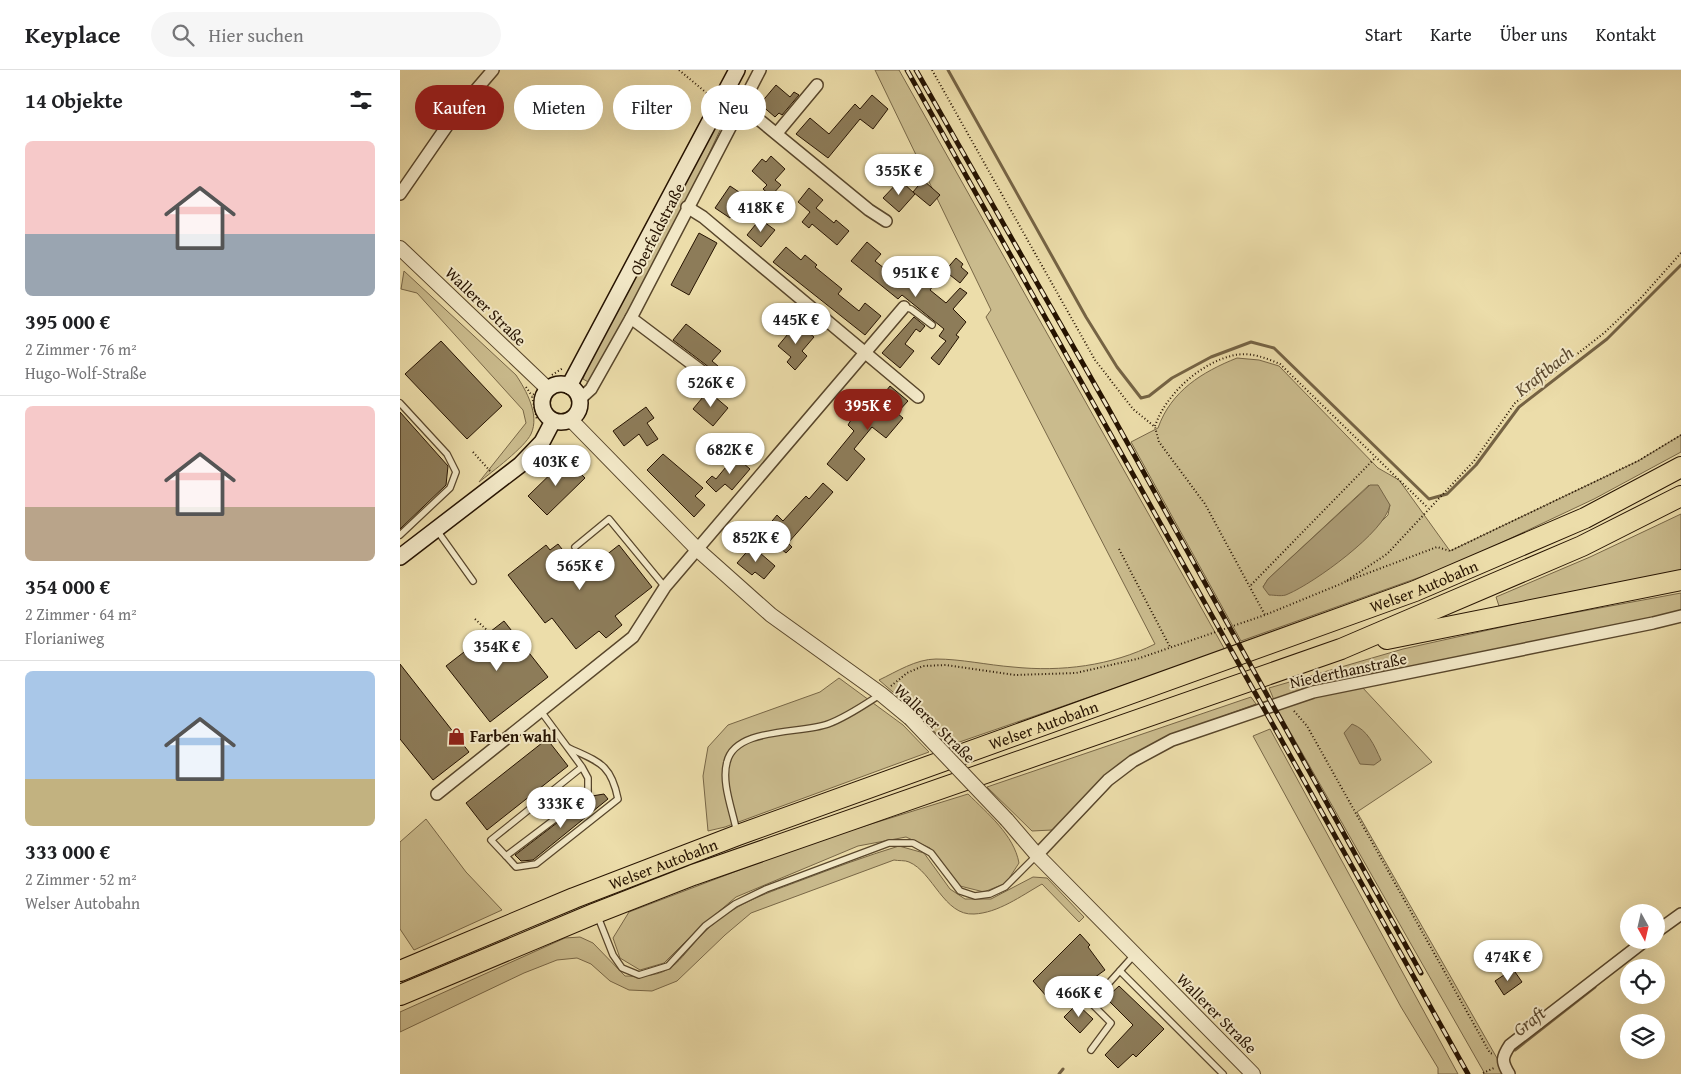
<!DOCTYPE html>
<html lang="de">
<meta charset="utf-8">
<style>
:root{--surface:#fff;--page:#f6f6f6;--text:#202124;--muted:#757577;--line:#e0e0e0;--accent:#8f2418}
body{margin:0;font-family:"Gentium Book Plus",serif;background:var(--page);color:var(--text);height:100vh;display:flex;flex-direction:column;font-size:19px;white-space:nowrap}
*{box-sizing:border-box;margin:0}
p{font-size:16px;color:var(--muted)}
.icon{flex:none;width:28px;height:28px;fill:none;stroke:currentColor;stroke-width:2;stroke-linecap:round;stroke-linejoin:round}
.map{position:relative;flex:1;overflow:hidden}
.sheet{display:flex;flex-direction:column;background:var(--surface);width:400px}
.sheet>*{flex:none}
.top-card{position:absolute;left:15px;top:15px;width:475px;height:45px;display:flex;gap:10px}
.needle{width:32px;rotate:172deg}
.buttons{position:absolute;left:1220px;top:834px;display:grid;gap:10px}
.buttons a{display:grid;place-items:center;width:45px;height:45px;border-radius:50%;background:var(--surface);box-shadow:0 5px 20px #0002;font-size:25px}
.price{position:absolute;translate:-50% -42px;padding:0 11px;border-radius:18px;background:#fff;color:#222;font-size:16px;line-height:32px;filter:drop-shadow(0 1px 2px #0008)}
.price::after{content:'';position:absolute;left:50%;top:30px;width:15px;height:11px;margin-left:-8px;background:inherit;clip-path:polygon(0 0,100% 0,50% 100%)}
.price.current{background:var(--accent);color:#fff}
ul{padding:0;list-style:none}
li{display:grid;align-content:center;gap:10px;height:265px;padding:0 25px}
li+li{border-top:1px solid var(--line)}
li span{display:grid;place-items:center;height:155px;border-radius:8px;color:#555}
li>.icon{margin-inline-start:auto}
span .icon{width:90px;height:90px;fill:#fffc;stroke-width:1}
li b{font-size:21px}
h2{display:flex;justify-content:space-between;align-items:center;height:60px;padding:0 25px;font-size:21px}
.tag{padding:0 18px;border-radius:22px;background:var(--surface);box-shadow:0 5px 20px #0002;font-size:18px;line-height:45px}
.tag.current{background:var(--accent);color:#fff}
header{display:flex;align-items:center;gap:30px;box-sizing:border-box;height:70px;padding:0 25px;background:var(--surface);border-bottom:1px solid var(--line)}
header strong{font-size:24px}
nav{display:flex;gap:28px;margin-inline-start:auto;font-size:18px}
.search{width:350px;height:45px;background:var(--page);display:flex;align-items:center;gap:12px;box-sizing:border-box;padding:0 18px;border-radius:28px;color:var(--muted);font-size:19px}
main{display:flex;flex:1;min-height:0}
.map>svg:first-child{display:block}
</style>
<header>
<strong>Keyplace</strong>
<div class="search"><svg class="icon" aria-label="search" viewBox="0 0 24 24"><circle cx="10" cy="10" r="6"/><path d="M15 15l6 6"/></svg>Hier suchen</div>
<nav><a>Start</a><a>Karte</a><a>Über uns</a><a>Kontakt</a></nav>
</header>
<main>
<section class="sheet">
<h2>14 Objekte<svg class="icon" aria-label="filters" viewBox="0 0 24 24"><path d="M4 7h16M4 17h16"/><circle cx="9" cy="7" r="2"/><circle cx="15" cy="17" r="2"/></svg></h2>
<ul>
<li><span style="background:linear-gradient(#f6c9c9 60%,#9aa5b1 0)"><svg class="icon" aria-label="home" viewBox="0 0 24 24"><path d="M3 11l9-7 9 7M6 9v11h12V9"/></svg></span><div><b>395 000 €</b><p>2 Zimmer · 76 m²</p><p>Hugo-Wolf-Straße</p></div></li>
<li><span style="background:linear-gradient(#f6c9c9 65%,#b9a48a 0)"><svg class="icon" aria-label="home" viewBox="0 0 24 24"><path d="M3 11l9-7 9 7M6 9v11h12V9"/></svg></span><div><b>354 000 €</b><p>2 Zimmer · 64 m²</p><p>Florianiweg</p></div></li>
<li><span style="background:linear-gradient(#a9c7e8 70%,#c2b280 0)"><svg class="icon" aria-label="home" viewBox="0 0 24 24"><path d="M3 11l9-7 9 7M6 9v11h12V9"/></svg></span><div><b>333 000 €</b><p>2 Zimmer · 52 m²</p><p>Welser Autobahn</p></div></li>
</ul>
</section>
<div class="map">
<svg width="1281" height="1004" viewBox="0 0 1281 1004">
<rect width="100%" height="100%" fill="#ecddaa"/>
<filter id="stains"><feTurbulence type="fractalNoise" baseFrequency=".004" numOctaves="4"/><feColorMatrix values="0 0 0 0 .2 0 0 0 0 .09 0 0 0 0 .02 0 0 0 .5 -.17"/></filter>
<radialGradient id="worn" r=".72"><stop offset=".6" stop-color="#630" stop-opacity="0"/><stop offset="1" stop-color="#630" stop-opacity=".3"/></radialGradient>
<g fill="#cabb8d" stroke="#786747" fill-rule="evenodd">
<path d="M475,0h24l326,580 -277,96 -32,-34 -37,-32c17,-8 37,-21 57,-21 25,0 51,6 77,8 48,5 98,-1 142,-23l-169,-327 5,-7z"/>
<path d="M330,21l6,5 -73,156 -73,131 -7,-4 10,-27z"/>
<path d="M4,201l112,104c10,15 24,40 15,59 -6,13 -39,38 -52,48l47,-59 -3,-13 -106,-117 -16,-4z"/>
<path d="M837,288l22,2 20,6 99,102 21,12 51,71 188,-90 43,-26v17l-87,47 -140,66 -213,76 -110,-199 27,-14c13,-37 44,-56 79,-70zM969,415l21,20 -2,10 -34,34 -91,38 5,-8z"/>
<path d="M1281,444v57l-28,8 -154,27 -3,-9 94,-40z"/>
<path d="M1281,523v17l-19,6 -134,29 -194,35 -60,20 -5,-12 134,-39 126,-28z"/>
<path d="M439,608l64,47 26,27 -204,75 -17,4 -5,-55 5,-29 20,-22 92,-33z"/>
<path d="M962,617l70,75 -75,50 149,262h-21l-209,-367 23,-8z"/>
<path d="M851,627l5,7 -94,35 -46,27 -64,64 -20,1 -45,-44z"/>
<path d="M870,659l188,345h-20v-6l-37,-61 -148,-271z"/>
<path d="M568,724c19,19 46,41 51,69l-13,20 -22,9 -24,-6 -30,-38 -24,-11 -48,9 -122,51 -38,32 -34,34 -24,7 -20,-12 -7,-20 16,-26 184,-70z"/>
<path d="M26,749l40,53 36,38 -88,40 -14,-21v-87z"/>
<path d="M499,776l25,7 26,36 15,10h26l42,-22 14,1 37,39 -5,5 -37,-38c-21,12 -44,29 -68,30 -30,2 -41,-42 -65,-52 -4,-2 -11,-1 -15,-2l-143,53 -26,22 -48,46 -25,10 -23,-1 -19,-9 -19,-17 -14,-6 -20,2 -33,13 -124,59v-20l165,-74 15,-1 13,6 32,33c55,3 51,-19 86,-50 29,-25 57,-33 91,-46 32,-12 64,-24 97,-34z"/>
</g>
<g fill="#a99871" stroke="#756344">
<path d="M970,415h8l12,20c-5,27 -76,78 -102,89 -5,3 -13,1 -19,1l-6,-8 5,-8z"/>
<path d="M952,654c16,6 22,21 29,36l-7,5 -14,-1 -16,-31z"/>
</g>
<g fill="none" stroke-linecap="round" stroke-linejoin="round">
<g stroke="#756344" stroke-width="3">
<path d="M548,0l138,247 31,50 24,31 8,-2 23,-18 39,-21 40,-15 23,6 155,151 18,-5 29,-29 43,-58 88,-68 74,-74"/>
<path d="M1115,980l80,-63"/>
<path d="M659,1004l4,-5"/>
</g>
</g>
<g fill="#8d7c59" stroke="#261301">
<path d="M376,15l14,12 4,-5 5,3 -17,20 -3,-2 -4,4 -15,-13z"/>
<path d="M472,25l16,14 -15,20 -13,-10 -32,39 -32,-24 14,-16 19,16 26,-30 5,5z"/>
<path d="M371,86l14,13 -10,11 6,5 -10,11 -8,-7 4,-4 -15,-14 10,-12 4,3z"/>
<path d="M500,110l15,14 -16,18 -16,-14z"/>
<path d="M523,110l17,15 -10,11 -17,-14z"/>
<path d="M330,116l15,10 -15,22 -15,-10z"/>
<path d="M409,118l14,12 -7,8 18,15 2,-3 13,11 -12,14 -25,-21 -3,4 -7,-6 8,-10 -12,-10z"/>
<path d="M360,149l15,11 -14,17 -14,-12z"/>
<path d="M299,163l18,10 -28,52 -18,-10z"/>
<path d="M467,172l14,12 -6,7 14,11 3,-4 26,22 8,-10 7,6 -3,4 16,13 14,-15 7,5 -14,16 13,13 -10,13 3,2 -20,28 -8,-7 15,-17 -7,-5 5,-7 -42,-34 -4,4 -47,-38z"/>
<path d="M386,177l15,13 4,-5 12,10 -2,2 27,22 -4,5 21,17 6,-8 16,13 -16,19 -92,-73z"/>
<path d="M556,188l7,6 -2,3 7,6 -8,10 -15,-12z"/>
<path d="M514,247l11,9 -5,6 -4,-3 -11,15 9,7 -14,17 -18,-15z"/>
<path d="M397,253l17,14 -12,14 5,5 -12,14 -8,-8 4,-5 -13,-11z"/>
<path d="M286,254l35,27 -9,10 6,5 -4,5 -41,-31z"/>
<path d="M41,271l61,65 -35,33 -62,-65z"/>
<path d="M490,316l18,15 -11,12 6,5 -17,20 -14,-11 -18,22 11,10 -18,22 -20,-17 27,-33 -6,-6 3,-5 10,-12 7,6z"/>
<path d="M308,321l20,17 -15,18 -20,-17z"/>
<path d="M246,337l8,11 -7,5 11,16 -11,7 -8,-12 -15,12 -11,-15z"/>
<path d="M0,342l48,54 -2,19 -46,44z"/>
<path d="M263,384l40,34 -8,8 10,9 -11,12 -47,-47z"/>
<path d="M335,386l15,13 -18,21 -7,-6 -9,8 -10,-10 6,-6 4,3z"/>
<path d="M166,389l19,19 -38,37 -19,-19z"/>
<path d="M423,413l10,9 -45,51 4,4 -6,6 -12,-10 6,-7 -12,-10 9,-11 6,6 23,-25 3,3z"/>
<path d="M158,474l24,30 37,-29 33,42 -37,29 7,9 -16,13 -7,-7 -23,18 -24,-31 -7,5 -37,-48 38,-30 4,5z"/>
<path d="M352,476l23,20 -11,13 -9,-7 -3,3 -15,-12z"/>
<path d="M104,551l44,56 -58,45 -44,-56z"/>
<path d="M0,594l69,88 -36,28 -33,-41z"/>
<path d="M147,669l21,27 -81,64 -21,-27z"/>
<path d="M204,724l4,5 -75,61 -12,1 -6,-6 77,-59z"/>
<path d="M680,864l10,11 -2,2 17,23 -50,36 -22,-25z"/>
<path d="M1113,899l9,13 -18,13 -9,-14z"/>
<path d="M719,916l45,43 -28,28 -3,-3 -15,14 -13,-13 28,-30 -27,-27z"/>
<path d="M677,934l16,15 -13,14 -16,-16z"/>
</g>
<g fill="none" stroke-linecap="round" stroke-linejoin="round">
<defs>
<g id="service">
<path d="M504,237l7,2 21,16"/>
<path d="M0,333l47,51 9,18 -6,16 -50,47"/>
<path d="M36,459l37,52"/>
<path d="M175,477l34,-28 56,68"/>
<path d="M140,640l42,57 6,11v16l-82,62 -15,-16 91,-73"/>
<path d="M337,763c-4,-22 -16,-50 -10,-71 8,-35 74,-28 101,-38 19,-7 36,-19 53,-30"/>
<path d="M106,786l10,11 20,-3 82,-65c-7,-35 -19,-37 -49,-51"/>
<path d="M198,847l15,38 9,13 17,7 29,-9 37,-40 30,-22 31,-15 123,-46h24l18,10 29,38 15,5 15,-2 15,-7 32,-32"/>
<path d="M720,901l103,103"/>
<path d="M691,980l20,-27 -20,-20 44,-49"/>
</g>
<g id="minor">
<path d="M340,34l129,106 17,11"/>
<path d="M377,63l40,-48"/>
<path d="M0,124l56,-81 37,-43"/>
<path d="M287,137l16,10 215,180"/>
<path d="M231,248l81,61"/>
<path d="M180,329l11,-10 40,-71 129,-248"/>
<path d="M37,724l196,-157 32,-50 239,-280"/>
<path d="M637,785l71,-75 25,-19 39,-21 141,-48 340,-69 28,-7"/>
<path d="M1256,862l25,-18"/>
<path d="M1109,1004c-8,-13 -7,-17 1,-29l136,-105"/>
</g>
<g id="tertiary">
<path d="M0,178l148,141"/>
<path d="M171,350l127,130 73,65 110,79 29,24"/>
<path d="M607,750l30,35 216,219"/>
</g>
<g id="secondary">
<circle cx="161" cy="333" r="19"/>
<path d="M169,316l168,-316"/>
<path d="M0,487l120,-92 22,-23 11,-21"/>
</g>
<g id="motorway">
<path d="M987,569l294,-59"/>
<path id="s1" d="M0,901l174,-73 164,-63 677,-244 170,-73 96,-51"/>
<path d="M0,925l196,-82 97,-38 648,-226 241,-103 99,-50"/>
</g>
</defs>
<use href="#service" stroke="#58462b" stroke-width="8"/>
<use href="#minor" stroke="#58462b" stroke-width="14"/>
<use href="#tertiary" stroke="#58462b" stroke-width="16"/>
<use href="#secondary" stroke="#261301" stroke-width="18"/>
<use href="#motorway" stroke="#261301" stroke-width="22"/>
<g stroke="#261301" stroke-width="2" stroke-dasharray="1 2.5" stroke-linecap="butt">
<path d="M279,0l30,25"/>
<path d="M532,0l163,290 38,49 22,18 4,15 46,62 60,111"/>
<path d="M152,305l11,-7"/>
<path d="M126,317l6,9"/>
<path d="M134,324l-2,2 5,24"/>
<path d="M755,356c11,-32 46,-64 80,-71 16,-3 31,3 45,9l148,144"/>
<path d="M73,382l17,19"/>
<path d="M719,479l51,98"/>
<path d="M947,511l90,-34 13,4 188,-90 43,-26"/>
<path d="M851,515l124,-127"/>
<path d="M75,549l14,13"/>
<path d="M491,616l16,-13 16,-7 23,-1 69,10 61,-2 61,-14 128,-44 78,-32 44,-29 87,-93 41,-58 89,-70 36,-34 41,-46"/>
<path d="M894,641l13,15 183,327 3,1"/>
<path d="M1083,1003l11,-5"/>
</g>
<use href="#service" stroke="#f3e9c8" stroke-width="5.5"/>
<use href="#minor" stroke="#f3e9c8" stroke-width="11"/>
<use href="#tertiary" stroke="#f3e9c8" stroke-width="14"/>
<use href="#secondary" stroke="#f3e9c8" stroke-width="15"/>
<use href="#motorway" stroke="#ecddaa" stroke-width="20"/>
<defs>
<g id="rail">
<path d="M507,0l561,1004"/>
<path d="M516,0l191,336 314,567"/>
</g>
</defs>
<use href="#rail" stroke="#261301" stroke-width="5"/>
<use href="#rail" stroke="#f3e9c8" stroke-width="3" stroke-dasharray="9" stroke-linecap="butt"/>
<defs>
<path id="tertiary-bridge" d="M510,648l97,102"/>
</defs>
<use href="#tertiary-bridge" stroke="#58462b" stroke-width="16" stroke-linecap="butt"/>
<use href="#tertiary-bridge" stroke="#f3e9c8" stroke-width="14"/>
</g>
<defs>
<symbol id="shop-bare" viewBox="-9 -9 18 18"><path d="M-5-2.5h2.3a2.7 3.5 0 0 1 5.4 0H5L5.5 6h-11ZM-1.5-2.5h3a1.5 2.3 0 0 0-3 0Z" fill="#8f2418" stroke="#f3e9c8" stroke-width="2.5" paint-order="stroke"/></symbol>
</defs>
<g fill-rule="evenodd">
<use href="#shop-bare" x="44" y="654" width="25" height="25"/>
</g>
<g text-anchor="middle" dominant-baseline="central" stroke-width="4" stroke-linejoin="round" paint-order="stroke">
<g font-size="16" fill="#261301" stroke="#f3e9c8">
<text transform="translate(257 159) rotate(-63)">Oberfeldstraße</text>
<text transform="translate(86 236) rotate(44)">Wallerer Straße</text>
<text stroke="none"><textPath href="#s1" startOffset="1094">Welser Autobahn</textPath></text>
<text transform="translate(948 600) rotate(-12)">Niederthanstraße</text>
<text transform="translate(535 653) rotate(44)">Wallerer Straße</text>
<text stroke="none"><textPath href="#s1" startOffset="689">Welser Autobahn</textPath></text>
<text stroke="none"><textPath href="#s1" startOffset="284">Welser Autobahn</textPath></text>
<text transform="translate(817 943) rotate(45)">Wallerer Straße</text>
</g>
<g font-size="16" font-weight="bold" fill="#261301" stroke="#f3e9c8" text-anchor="start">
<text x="70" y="666">Farben wahl</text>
</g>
<g font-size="18" font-style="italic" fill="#5a482e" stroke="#f3e9c8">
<text transform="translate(1144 301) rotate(-38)">Kraftbach</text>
<text transform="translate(1129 951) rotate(-38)">Graft</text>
</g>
</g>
<rect width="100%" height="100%" filter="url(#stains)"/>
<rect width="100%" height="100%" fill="url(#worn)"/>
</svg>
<div class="buttons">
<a><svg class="needle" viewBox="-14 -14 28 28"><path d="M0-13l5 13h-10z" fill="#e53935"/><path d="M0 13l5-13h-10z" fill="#757577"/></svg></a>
<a><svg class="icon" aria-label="locate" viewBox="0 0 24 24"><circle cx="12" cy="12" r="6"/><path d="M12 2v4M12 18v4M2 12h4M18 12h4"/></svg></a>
<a><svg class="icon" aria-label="layers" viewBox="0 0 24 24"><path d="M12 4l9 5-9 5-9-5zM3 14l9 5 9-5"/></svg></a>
</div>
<b class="price" style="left:499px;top:126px">355K €</b>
<b class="price" style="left:361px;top:163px">418K €</b>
<b class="price" style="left:516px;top:228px">951K €</b>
<b class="price" style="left:396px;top:275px">445K €</b>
<b class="price" style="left:311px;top:338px">526K €</b>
<b class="price current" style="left:468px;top:361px">395K €</b>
<b class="price" style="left:330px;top:405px">682K €</b>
<b class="price" style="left:156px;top:417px">403K €</b>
<b class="price" style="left:356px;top:493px">852K €</b>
<b class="price" style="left:180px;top:521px">565K €</b>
<b class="price" style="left:97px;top:602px">354K €</b>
<b class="price" style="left:161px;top:759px">333K €</b>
<b class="price" style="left:1108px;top:912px">474K €</b>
<b class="price" style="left:679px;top:948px">466K €</b>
<div class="top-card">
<a class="tag current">Kaufen</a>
<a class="tag">Mieten</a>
<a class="tag">Filter</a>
<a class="tag">Neu</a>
</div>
</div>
</main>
